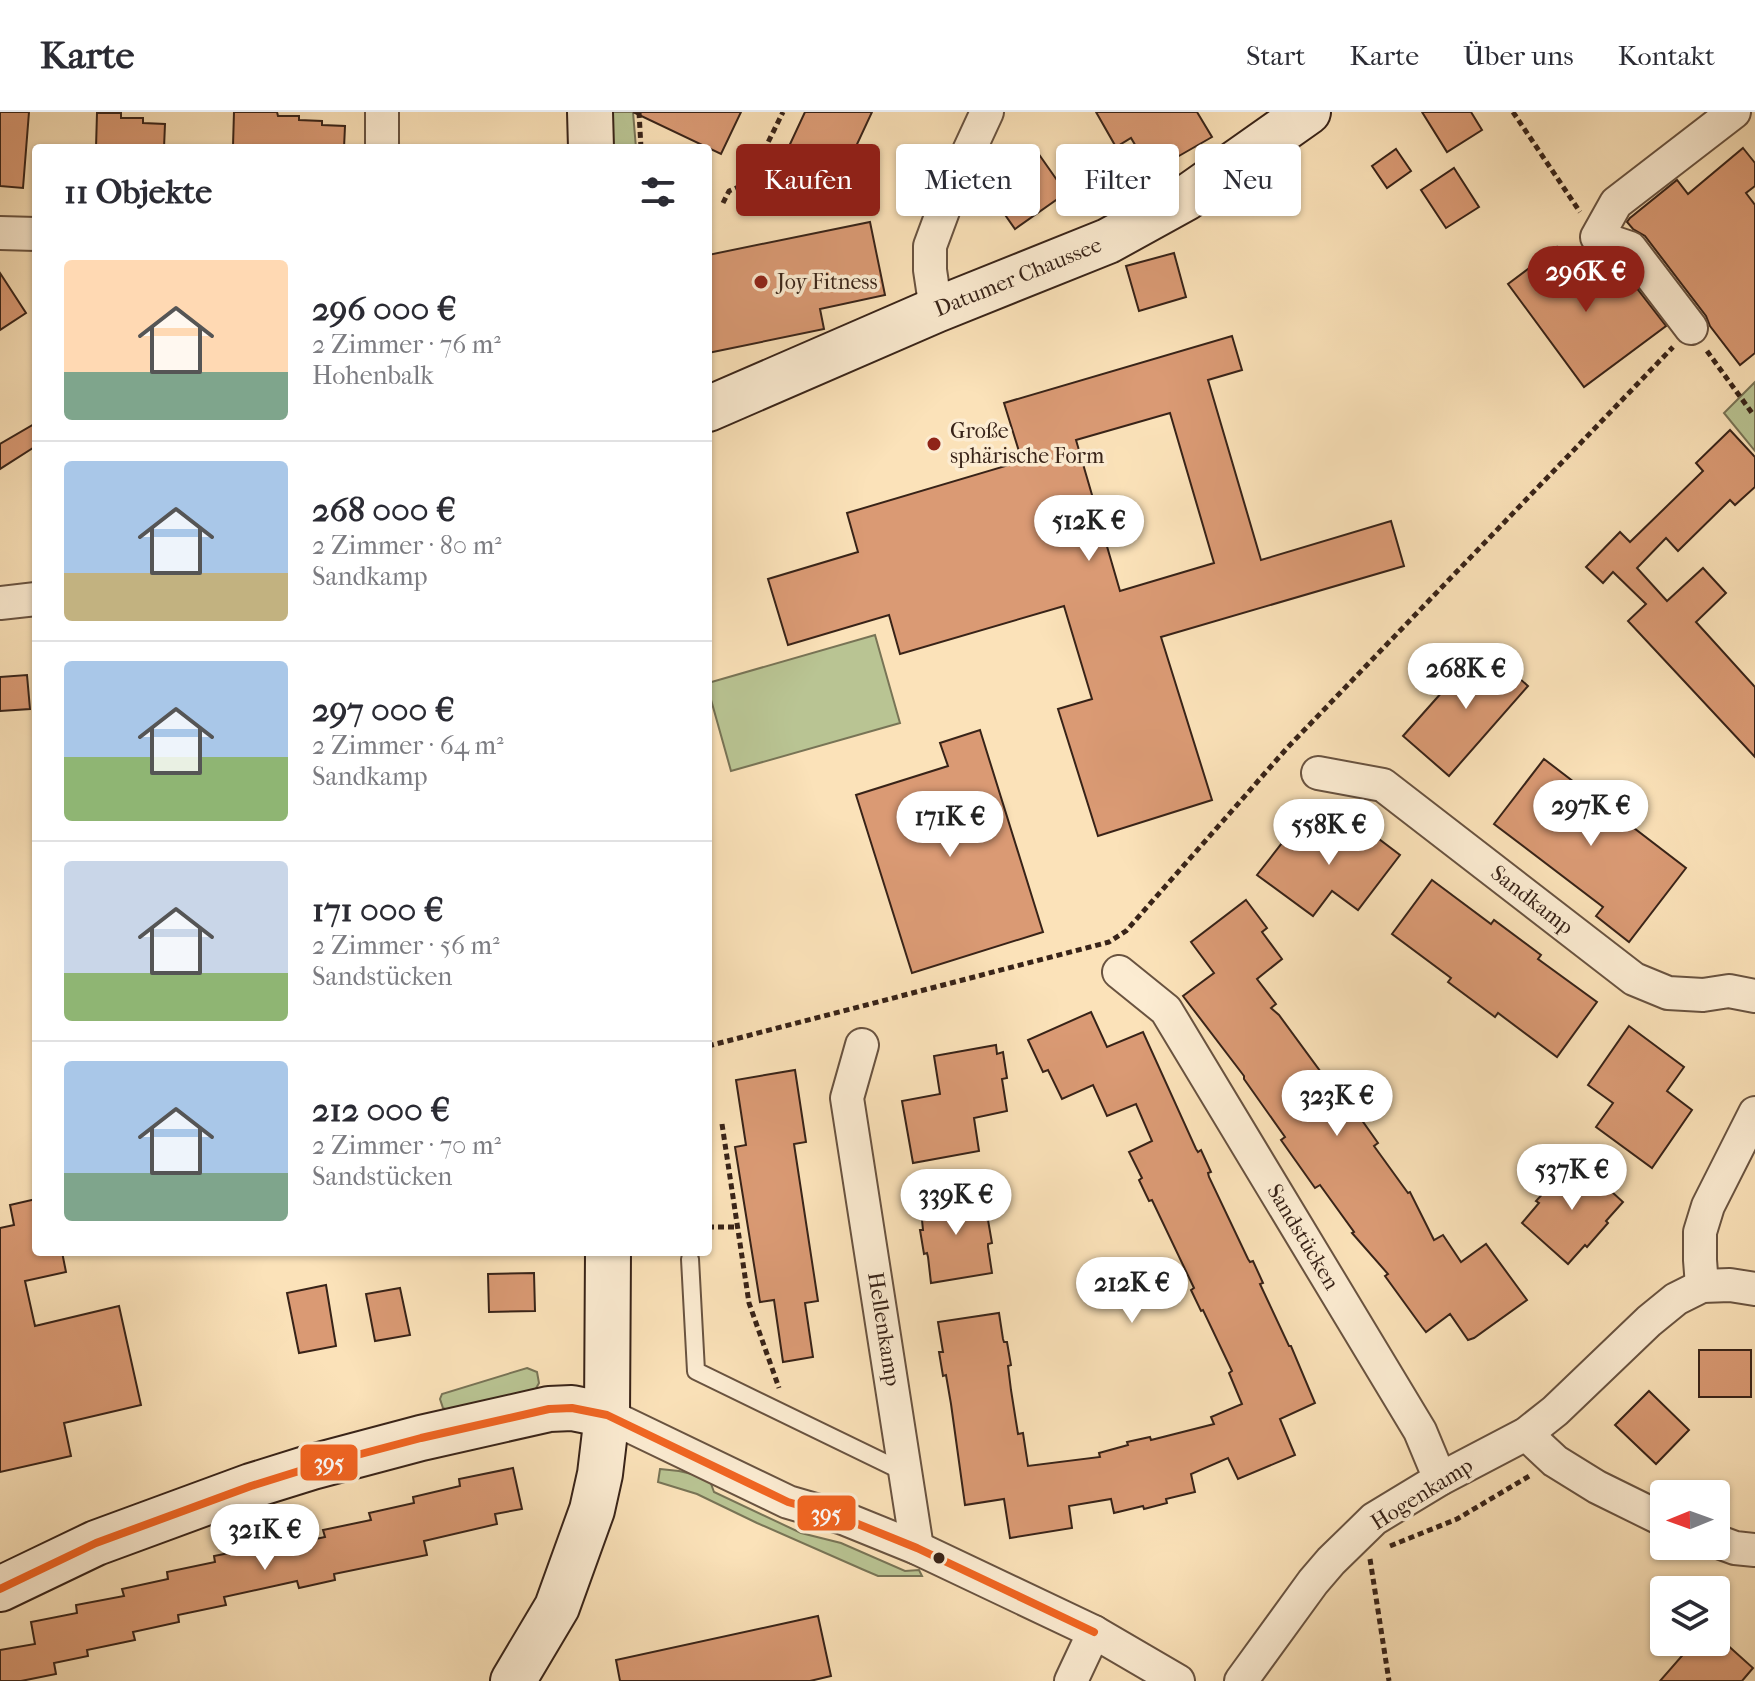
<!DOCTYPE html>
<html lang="de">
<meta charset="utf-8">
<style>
:root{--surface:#fff;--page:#f7f7f7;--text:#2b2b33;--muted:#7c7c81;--line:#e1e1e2;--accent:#8f2418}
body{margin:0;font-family:"IM FELL French Canon",serif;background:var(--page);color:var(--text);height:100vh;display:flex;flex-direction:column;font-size:30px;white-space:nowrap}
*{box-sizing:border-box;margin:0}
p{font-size:26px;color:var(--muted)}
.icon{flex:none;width:44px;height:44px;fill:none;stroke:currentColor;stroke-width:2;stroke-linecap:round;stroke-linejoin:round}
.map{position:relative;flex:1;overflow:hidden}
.drawer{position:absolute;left:32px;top:32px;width:680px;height:1112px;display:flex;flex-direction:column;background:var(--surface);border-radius:8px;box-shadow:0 2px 6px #0004}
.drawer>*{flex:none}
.banner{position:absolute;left:736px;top:32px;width:760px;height:72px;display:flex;gap:16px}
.needle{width:52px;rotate:269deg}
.controls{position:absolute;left:1650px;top:1368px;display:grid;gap:16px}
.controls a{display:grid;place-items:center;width:80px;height:80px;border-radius:8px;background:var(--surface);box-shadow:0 2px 6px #0004;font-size:40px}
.price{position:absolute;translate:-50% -68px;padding:0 18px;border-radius:28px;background:#fff;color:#222;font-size:26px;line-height:52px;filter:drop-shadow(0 2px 4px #0008)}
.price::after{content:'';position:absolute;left:50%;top:48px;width:24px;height:18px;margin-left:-12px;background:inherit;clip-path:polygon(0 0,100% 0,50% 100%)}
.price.selected{background:var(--accent);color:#fff}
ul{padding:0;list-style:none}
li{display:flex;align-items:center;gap:24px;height:200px;padding:0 32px}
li+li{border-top:2px solid var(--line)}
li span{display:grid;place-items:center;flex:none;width:224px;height:160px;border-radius:8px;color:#555}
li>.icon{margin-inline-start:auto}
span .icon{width:96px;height:96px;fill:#fffc;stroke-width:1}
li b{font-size:34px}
h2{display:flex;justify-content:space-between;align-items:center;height:96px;padding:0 32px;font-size:34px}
.tag{padding:0 28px;border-radius:8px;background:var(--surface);box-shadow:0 2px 6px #0004;font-size:28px;line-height:72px}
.tag.selected{background:var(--accent);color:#fff}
header{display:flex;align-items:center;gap:48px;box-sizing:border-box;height:112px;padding:0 40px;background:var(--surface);border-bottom:2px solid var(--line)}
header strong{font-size:38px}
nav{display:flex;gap:44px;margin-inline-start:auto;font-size:28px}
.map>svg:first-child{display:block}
</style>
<header>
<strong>Karte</strong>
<nav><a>Start</a><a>Karte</a><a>Über uns</a><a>Kontakt</a></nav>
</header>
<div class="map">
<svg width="1755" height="1569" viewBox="0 0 1755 1569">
<rect width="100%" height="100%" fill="#fbe2b9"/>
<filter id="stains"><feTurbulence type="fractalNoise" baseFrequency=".0025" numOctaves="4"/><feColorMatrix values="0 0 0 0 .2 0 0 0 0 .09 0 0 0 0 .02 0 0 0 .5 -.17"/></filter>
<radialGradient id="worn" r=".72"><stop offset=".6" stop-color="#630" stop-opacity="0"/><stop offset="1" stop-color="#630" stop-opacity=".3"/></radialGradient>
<g fill="#b9c493" stroke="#787456" stroke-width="2">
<path d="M600,0h33l3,36h-36z"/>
<path d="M1755,270v69l-31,-38z"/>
<path d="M875,523l25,88 -169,48 -23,-82v-6z"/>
<path d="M527,1256l10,4 2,11 -5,9 -83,20 -8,-4 -3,-9 2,-5z"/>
<path d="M660,1357l19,2 30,7 5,14 87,41 40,10 64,28 14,-1 3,6h-44l-14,-6 -107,-47 -60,-29 -39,-12z"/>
</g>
<g fill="#da9a74" stroke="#382318" stroke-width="2" fill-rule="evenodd">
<path d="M0,0h29l-6,76 -23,-2z"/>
<path d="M234,0h43l1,4h21v4l23,1v4l23,1 -1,22h-90v-2h-21z"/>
<path d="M633,0h108l-20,42z"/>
<path d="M805,0h67l-33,71 -55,-26z"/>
<path d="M1096,0h101l15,25 -61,35 -20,-34 -15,9z"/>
<path d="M1422,0h49l11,18 -35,22z"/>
<path d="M97,1h24v5h22v5l22,1 -1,24h-68z"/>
<path d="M1743,36l12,15v23l-9,7 9,12v148l-15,12 -30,-39 -4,-10 -61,-80 -12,-7 -6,-7 3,-4 47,-38 11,14z"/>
<path d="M1396,37l15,22 -24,17 -15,-22z"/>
<path d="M1038,41l28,40 -51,36 -28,-40z"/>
<path d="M1454,56l25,39 -33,21 -25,-38z"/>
<path d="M870,110l15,73 -65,14 4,20 -116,24v-98z"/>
<path d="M1557,135l30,42 31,-25 48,62 -82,61 -76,-103z"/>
<path d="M1174,141l12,44 -47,14 -13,-45z"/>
<path d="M0,161l26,40 -26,17z"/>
<path d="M1232,224l10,34 -34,10 53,180 130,-39 13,45 -243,71 51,163 -114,36 -40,-127 34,-10 -28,-93 -164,48 -11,-39 -101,30 -20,-66 90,-27 -11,-39 175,-52 -18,-58zM1170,301l44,150 -94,28 -44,-151z"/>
<path d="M36,311v23l-36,23v-25z"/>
<path d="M1730,318l25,27v30l-20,18 -5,-5 -52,51 -12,-13 -29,30 30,33 36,-33 23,25 -30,29 59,65v70l-127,-136 18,-17 -33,-32 -10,11 -17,-16 34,-35 10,10 73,-71 -7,-8z"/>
<path d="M1483,534l45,40 -79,90 -46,-40z"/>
<path d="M27,563l3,34 -30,2v-34z"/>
<path d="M980,618l63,202 -131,41 -56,-178 92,-29 -8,-23z"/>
<path d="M1544,647l142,109 -57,74 -33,-26 7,-9 -109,-83z"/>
<path d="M1350,705l50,38 -42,55 -26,-19 -19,25 -56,-41 39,-50 30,23z"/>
<path d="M1432,768l59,44 3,-4 47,35 -3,4 59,43 -40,55 -59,-44 -3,4 -47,-35 3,-4 -59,-44z"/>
<path d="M1246,788l21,28 -5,4 20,27 -25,20 19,25 -5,4 8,7 61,83 4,-3 34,48 -4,3 34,47 2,-1 24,48 9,-5 18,27 25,-18 41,56 -53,38 -6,2 -18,-26 -24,18 -4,-5 -37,-51 3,-2 -36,-41 2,-1 -34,-47 -5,3 -34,-48 4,-3 -41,-58v-3l-61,-80 31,-23 -23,-31z"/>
<path d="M1091,900l16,35 36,-15 53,117 2,3 3,-2 10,22 -3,1 1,4 39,82 2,3 3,-1 10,22 -3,1 29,62h2l24,57 -35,16 15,36 -57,24 -10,-21 -37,16 4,18 -29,7 1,4 -23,6 -1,-3 -29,7 -3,-14 -42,7 3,22 -62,10 -6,-39 -39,6 -14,-101 -5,-29 -3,1 -4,-24h4l-5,-30 61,-9 4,26 1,3h3l4,23 -3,1 3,24 7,44 5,-1 5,33 72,-9 -1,-4 29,-8 -1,-3 23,-5 1,3 63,-16 -3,-7 31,-13 -13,-31 3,-2 -29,-61 -2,1 -10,-21 3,-2 -42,-88 -3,1 -10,-21 3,-2 -13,-26 23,-11 -16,-37 -29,12 -14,-31 -31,14 -14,-29 -5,2 -15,-32z"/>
<path d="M1629,914l55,41 -17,24 25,19 -40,58 -56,-41 17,-24 -25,-18z"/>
<path d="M996,933l1,9 6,-2 4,26 -5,1 5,32 -33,7 5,33 -66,12 -11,-62 38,-7 -6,-38z"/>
<path d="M795,958l11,72 -12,2 24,157 -13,2 8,54 -30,5 -9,-62 -14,2 -25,-155 11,-2 -10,-65z"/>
<path d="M1577,1048l46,42 -17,19 2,2 -21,24 -2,-2 -17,19 -46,-41 17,-20 -3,-2 21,-23 3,2z"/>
<path d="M979,1079l4,26 1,3h4l4,23 -4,1v3l4,26 -61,10 -3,-26 -1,-4 -3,1 -4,-24h3l-3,-30z"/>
<path d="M36,1087v53h26l4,20 -41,9 10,45 84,-20 22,99 -77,18 7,33 -71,16v-244l14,-3 -4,-20z"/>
<path d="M534,1161l1,38 -46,1 -1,-38z"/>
<path d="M326,1173l10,61 -37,7 -12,-60z"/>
<path d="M400,1176l10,47 -35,6 -9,-47z"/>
<rect x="1699" y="1238" width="52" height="47"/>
<path d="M1649,1279l40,39 -33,34 -41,-39z"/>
<path d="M513,1356l9,41 -27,5 2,10 -73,17 3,14 -93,19 1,6 -36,8 -2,-7 -73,16 2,8 -48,10 1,7 -46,10 2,8 -48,10 1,6 -34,7 2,11 -35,7h-21v-31l35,-6 -4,-22 46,-9 -1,-8 48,-9 -2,-7 46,-10 -1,-7 48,-10 -1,-6 40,-8 1,4 70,-15 -2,-7 48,-10 -2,-7 45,-10 -1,-6 47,-11 -1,-7z"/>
<path d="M818,1504l13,60 -21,5h-190l-4,-21z"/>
<path d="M1694,1530h30l29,26 -11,13h-82z"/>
</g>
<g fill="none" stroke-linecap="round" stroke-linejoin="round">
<defs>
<path id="lane" d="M690,1147l6,112 210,102"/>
<g id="street">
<path d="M382,0v36"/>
<path d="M0,121l36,1"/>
<path d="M936,198l-6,-40v-24l20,-54 37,-80"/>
<path d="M1691,216l-61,-80 -33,-11 19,-34 118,-91"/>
<path d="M0,491l36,-4"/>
<path d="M1318,661l65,12 251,194 34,14 35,2 26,-4 26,5"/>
<path d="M1119,860l47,38 254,421 20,48"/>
<path d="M862,933l-15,53 70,450"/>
<path d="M1702,1174l-2,-26v-28l8,-26 47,-93"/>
<path d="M607,1303l181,87 55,16 74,30 177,84 84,49"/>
<path d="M1526,1322l29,27 42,26 67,33"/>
<path d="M1716,1429l19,7 20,2"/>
<path d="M1071,1569l23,-49"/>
<path d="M1241,1569l72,-99 18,-21 43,-42 66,-40 86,-45 29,-23 94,-90 27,-22 26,-13 28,-1 25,4"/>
</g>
<g id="secondary">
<path d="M590,0l1,36"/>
<path d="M708,297l228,-99 172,-69 78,-43 122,-86"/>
<path d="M0,1477l96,-46 155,-57 61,-19 109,-29 128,-29 23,-1 35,7"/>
<path d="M513,1569l44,-74 35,-97 8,-36 7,-59 1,-163"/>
</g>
</defs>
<use href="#lane" stroke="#695340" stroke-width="20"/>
<use href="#street" stroke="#695340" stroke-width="36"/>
<use href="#secondary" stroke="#382318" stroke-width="48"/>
<g stroke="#382318" stroke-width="5" stroke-dasharray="6 4" stroke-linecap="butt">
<path d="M639,0l2,36"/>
<path d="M1513,0l67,100"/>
<path d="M723,91l6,-12 19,-8 35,-71"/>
<path d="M1707,239l45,62h3"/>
<path d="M708,934l401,-104 17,-11 162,-184 385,-400"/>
<path d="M722,1012l27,179 30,85"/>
<path d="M708,1115h30"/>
<path d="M1390,1434l67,-27 74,-44"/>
<path d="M1370,1447l19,122"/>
</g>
<use href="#lane" stroke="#fcecd2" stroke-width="16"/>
<use href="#street" stroke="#fcecd2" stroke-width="32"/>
<use href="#secondary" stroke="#fcecd2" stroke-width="44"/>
<defs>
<path id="bus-1" d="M0,1477l96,-46 155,-57 61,-19 109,-29 128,-29 23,-1 35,7 181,87 55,16 74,30 177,84"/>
</defs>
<use href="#bus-1" stroke="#fcecd2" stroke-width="14"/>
<use href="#bus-1" stroke="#f26522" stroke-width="8"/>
</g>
<g fill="#8f2418" stroke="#fcecd2" stroke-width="3">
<circle cx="761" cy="170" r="8"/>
<circle cx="934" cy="332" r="8"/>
</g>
<circle fill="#382318" stroke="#fcecd2" stroke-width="3" cx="939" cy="1446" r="7"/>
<g text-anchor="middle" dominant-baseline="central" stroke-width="7" stroke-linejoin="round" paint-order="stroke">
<g font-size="22" fill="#382318" stroke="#fcecd2">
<text transform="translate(1018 165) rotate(-22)">Datumer Chaussee</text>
<text transform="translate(1532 788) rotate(38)">Sandkamp</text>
<text transform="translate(1303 1125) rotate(59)">Sandstücken</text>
<text transform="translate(884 1217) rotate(81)">Hellenkamp</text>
<text transform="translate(1422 1382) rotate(-32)">Hogenkamp</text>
</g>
<g font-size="22" fill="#382318" stroke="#fcecd2" text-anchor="start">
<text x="777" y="170">Joy Fitness</text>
<text x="950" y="319">Große<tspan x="950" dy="25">sphärische Form</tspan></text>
</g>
</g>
<g stroke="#fcecd2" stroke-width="3">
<rect x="299" y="1331" width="60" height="39" rx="8" fill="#f26522"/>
<rect x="796" y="1382" width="61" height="38" rx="8" fill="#f26522"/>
</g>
<g font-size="22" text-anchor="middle" font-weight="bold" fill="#fff">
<text x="329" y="1358">395</text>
<text x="826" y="1409">395</text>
</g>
<rect width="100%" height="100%" filter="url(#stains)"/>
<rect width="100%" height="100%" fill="url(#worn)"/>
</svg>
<div class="controls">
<a><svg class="needle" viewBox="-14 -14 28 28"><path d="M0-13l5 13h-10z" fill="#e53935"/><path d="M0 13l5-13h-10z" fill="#7c7c81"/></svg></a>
<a><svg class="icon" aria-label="layers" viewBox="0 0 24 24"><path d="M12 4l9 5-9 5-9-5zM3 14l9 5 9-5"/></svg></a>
</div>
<b class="price selected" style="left:1586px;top:202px">296K €</b>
<b class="price" style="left:1089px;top:451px">512K €</b>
<b class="price" style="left:1466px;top:599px">268K €</b>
<b class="price" style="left:1591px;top:736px">297K €</b>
<b class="price" style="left:950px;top:747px">171K €</b>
<b class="price" style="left:1329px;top:755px">558K €</b>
<b class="price" style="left:1337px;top:1026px">323K €</b>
<b class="price" style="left:1572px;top:1100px">537K €</b>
<b class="price" style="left:956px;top:1125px">339K €</b>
<b class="price" style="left:1132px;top:1213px">212K €</b>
<b class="price" style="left:265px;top:1460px">321K €</b>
<div class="banner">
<a class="tag selected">Kaufen</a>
<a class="tag">Mieten</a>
<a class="tag">Filter</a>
<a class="tag">Neu</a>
</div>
<section class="drawer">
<h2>11 Objekte<svg class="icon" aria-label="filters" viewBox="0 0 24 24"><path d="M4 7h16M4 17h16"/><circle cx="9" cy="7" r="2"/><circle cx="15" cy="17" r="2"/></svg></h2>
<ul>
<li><span style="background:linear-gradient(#ffd9b3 70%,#7fa58c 0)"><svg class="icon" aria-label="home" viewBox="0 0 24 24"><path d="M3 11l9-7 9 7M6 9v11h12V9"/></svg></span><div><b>296 000 €</b><p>2 Zimmer · 76 m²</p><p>Hohenbalk</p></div></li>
<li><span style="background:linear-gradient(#a9c7e8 70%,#c2b280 0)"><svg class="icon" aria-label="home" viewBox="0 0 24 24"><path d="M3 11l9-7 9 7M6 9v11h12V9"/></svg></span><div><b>268 000 €</b><p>2 Zimmer · 80 m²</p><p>Sandkamp</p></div></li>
<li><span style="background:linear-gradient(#a9c7e8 60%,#8fb573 0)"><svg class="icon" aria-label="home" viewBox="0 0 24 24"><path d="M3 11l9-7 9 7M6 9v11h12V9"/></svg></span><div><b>297 000 €</b><p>2 Zimmer · 64 m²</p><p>Sandkamp</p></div></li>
<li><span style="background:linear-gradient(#c9d6e8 70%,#8fb573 0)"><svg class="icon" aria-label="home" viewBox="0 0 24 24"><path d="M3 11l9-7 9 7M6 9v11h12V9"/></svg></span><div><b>171 000 €</b><p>2 Zimmer · 56 m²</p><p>Sandstücken</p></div></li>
<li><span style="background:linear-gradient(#a9c7e8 70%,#7fa58c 0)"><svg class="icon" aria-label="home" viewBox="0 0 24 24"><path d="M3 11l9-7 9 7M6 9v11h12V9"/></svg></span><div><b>212 000 €</b><p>2 Zimmer · 70 m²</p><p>Sandstücken</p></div></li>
</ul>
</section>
</div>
